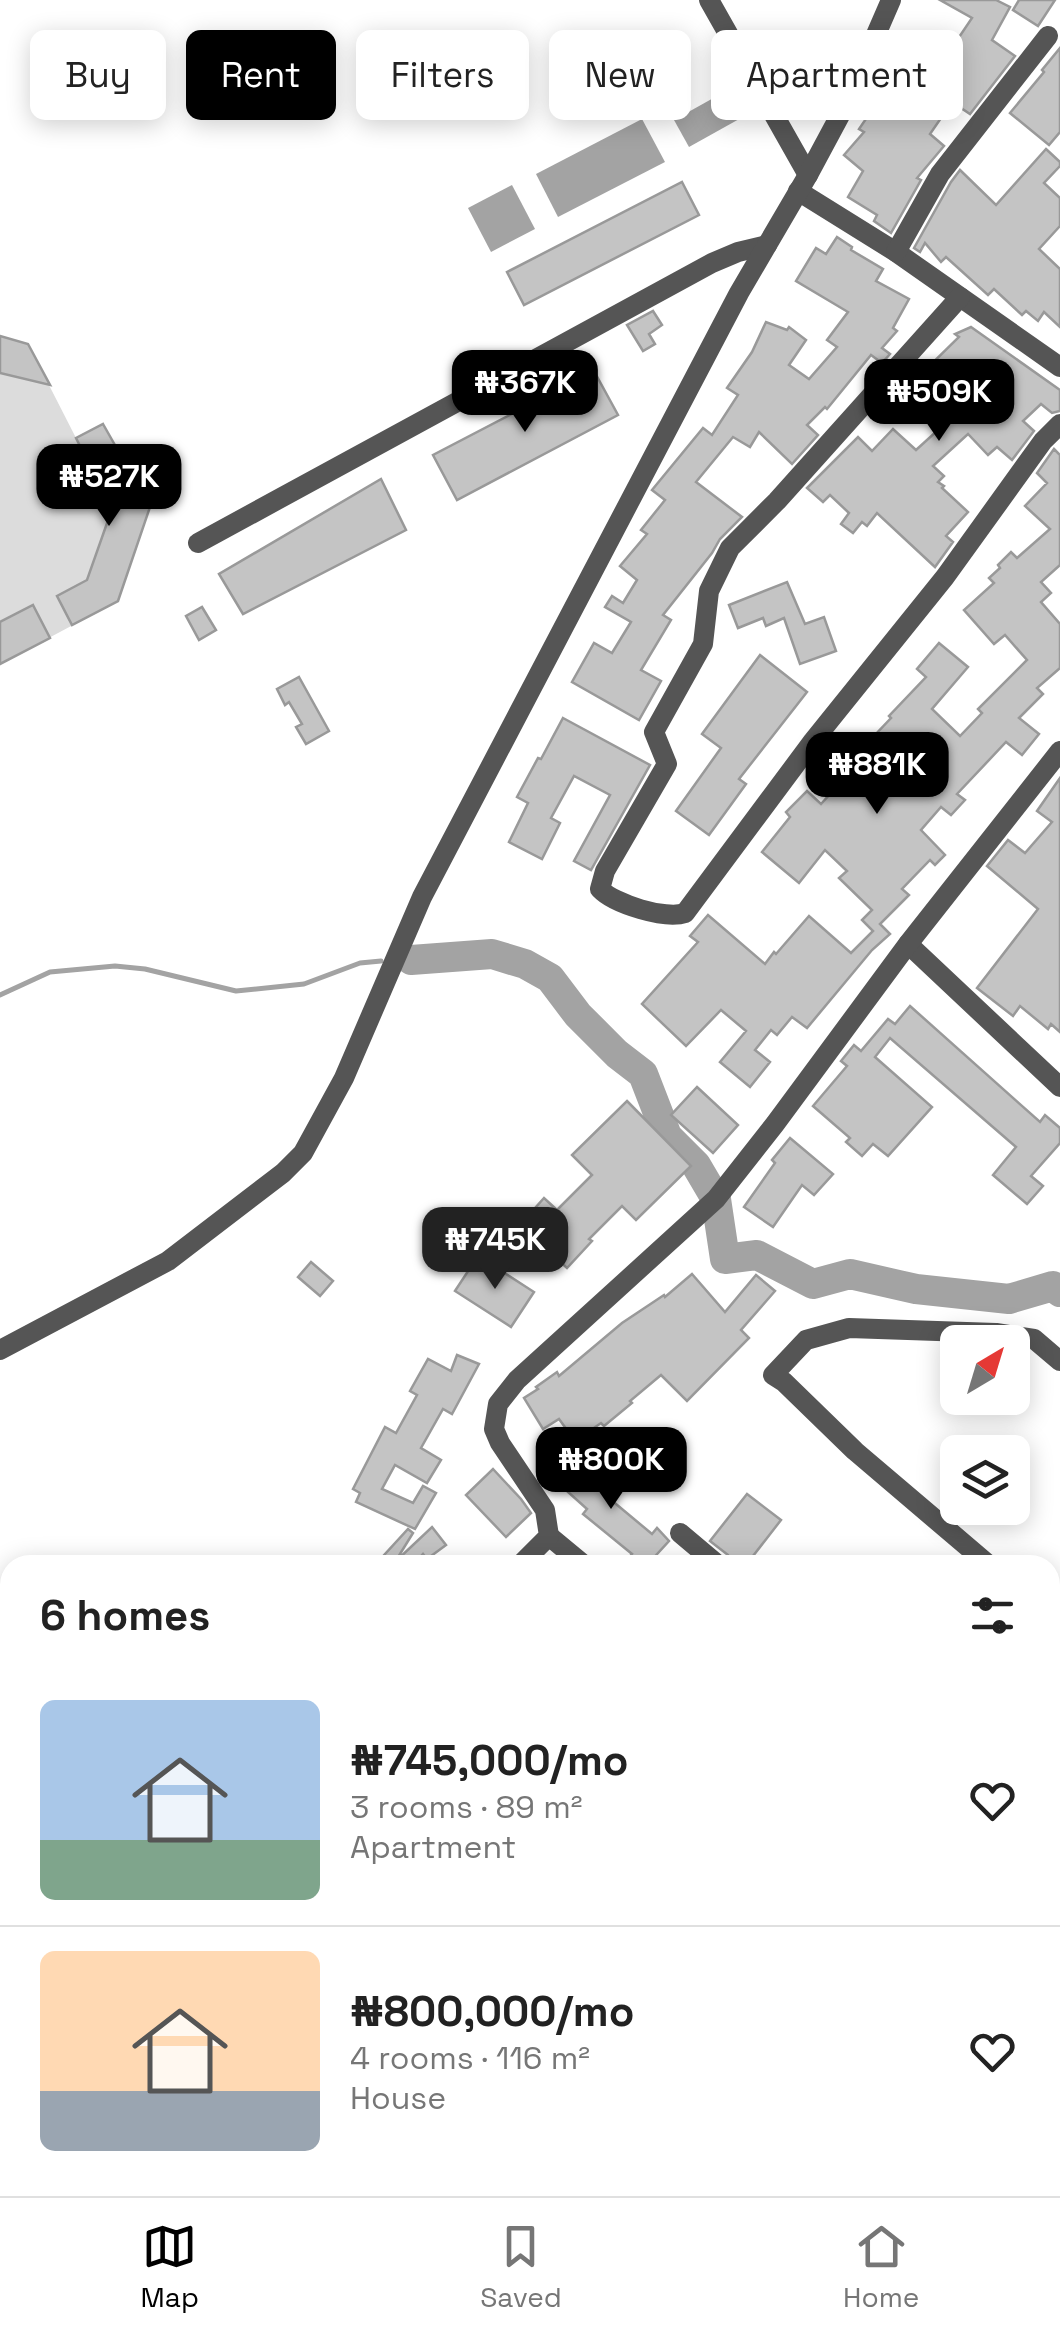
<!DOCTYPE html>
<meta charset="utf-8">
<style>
:root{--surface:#fff;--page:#f2f2f2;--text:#222;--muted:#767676;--line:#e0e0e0;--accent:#000}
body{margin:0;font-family:"Space Grotesk",sans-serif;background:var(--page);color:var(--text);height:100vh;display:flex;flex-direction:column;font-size:38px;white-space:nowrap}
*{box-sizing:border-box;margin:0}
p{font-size:32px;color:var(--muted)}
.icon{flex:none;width:55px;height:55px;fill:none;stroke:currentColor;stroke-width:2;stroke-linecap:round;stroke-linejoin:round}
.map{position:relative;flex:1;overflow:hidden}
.side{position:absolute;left:0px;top:1555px;width:1060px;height:642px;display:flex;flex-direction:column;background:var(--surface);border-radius:30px 30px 0 0;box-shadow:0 5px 25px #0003}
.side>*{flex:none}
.guide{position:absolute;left:30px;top:30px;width:1000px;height:90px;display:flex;gap:20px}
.needle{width:65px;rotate:38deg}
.buttons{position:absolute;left:940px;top:1325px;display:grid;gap:20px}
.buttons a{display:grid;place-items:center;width:90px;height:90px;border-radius:15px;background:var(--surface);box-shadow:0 5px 25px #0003;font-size:50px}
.price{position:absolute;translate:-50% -85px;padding:0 22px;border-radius:20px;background:var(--accent);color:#fff;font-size:32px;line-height:65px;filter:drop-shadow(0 2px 5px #0008)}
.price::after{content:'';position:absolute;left:50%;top:60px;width:30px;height:22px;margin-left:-15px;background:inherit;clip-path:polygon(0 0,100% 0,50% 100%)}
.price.on{background:#222;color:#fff}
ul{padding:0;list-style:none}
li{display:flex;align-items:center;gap:30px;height:250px;padding:0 40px}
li+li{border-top:2px solid var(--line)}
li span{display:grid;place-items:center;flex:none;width:280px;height:200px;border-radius:15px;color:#555}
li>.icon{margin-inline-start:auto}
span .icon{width:120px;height:120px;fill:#fffc;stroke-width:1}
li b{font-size:42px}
h2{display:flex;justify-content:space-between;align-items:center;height:120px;padding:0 40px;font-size:42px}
.tag{padding:0 35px;border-radius:15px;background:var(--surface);box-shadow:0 5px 25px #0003;font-size:35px;line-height:90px}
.tag.on{background:var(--accent);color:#fff}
.menu{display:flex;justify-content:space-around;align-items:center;height:140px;border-top:2px solid var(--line);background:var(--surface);font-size:28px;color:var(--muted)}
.menu a{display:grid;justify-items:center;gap:5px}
.menu .on{color:var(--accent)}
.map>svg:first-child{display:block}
</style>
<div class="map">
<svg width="1060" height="2196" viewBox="0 0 1060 2196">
<rect width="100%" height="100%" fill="#fff"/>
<path fill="#dcdcdc" d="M0,336l28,8 48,94 27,-14 47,83 -32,94 -118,63z"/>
<g fill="#a3a3a3">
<path d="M726,91l15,27 -52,29 -15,-27z"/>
<path d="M642,119l23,43 -107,55 -22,-43z"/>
<path d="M512,185l23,44 -44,23 -23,-44z"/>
</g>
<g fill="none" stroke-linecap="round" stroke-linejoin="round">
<path stroke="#a3a3a3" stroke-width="5" d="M0,995l50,-23 65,-6 30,3 91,22 68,-7 56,-21 21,-2"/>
<path stroke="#a3a3a3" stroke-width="30" d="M411,960l81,-6 33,10 25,14 28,37 39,39 26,20 24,62 29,29 20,34 9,60 32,-4 56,29 37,-10 66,15 93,10 44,-13 7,6"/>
</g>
<g fill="#c4c4c4" stroke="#999" stroke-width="2.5">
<path d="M940,0h56l14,7 -18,33 23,16 -45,58 -18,-12 -22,32 14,12 -27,32 4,2 -30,53 -17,-12 3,-6 -29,-18 15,-26 -19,-16 20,-23 -5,-3 24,-35 4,3 13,-19 4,4 23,-32 16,11 29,-43z"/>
<path d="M1019,0h36l-17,26 -25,-16z"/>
<path d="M785,32l44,19 -13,30 -44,-19z"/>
<path d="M1060,48v84l-11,13 -39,-32 34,-41 -2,-2z"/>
<path d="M1046,149l14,13v4l-16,17 16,15v28l-21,23 21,20v58l-16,-15 -6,9 -12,-10 -4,4 -28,-26 -6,6 -42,-38 -5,5 -16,-19 -5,9 -6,-4 37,-66 9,-12 36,35z"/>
<path d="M682,182l17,33 -175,90 -17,-33z"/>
<path d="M837,237l15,10 -1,3 32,19 -7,12 33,18 -16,29 4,3 -15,17 8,6 -8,9 -11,-8 -44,54 -2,-2 -18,18 11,10 -26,29 -33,-32 -9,15 -17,-10 -37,45 46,35 -22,22 -8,14 -49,62 8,5 -30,50 20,11 -22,39 -67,-38 22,-39 18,10 19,-31 -26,-15 7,-11 11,7 14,-23 -17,-14 27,-32 -6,-4 24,-30 -13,-10 51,-62 9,7 26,-40 -11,-7 25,-36 14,-30 21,8 2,-3 17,13 -17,25 20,14 28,-32 -10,-7 21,-28 -52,-31 20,-33 10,6z"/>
<path d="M653,311l9,14 -13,9 6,10 -12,7 -16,-26z"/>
<path d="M971,327l89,63v21l-8,2 -11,-9 -18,17 11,10 -22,29 -15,-13 -9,8 -20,-21 -35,32 11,10 -6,6 6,4 -2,2 26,24 -22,24 7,6 -18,25 -58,-54 -10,13 -5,-4 -9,11 -12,-9 8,-11 -19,-18 -7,7 -16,-14 51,-51 14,14 21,-22 23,21 32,-29 -37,-37 48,-47 -4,-3z"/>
<path d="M0,336l28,8 22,41 -50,-12z"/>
<path d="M594,371l24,44 -161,85 -24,-45z"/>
<path d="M103,424l47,83 -32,94 -46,24 -15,-29 30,-16 25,-71 -36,-71z"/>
<path d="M1054,449l6,6v110l-19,17 10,11 -10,9 19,22v44l-23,20 6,6 -24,24 20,16 -17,21 -16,-13 -49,52 8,6 -14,15 -10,-8 -20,23 24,25 -10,10 -5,-5 -28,29 7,6 -29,29 10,10 -18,16 -65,78 -15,-11 -15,18 -6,-5 -16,20 15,12 -20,25 -30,-25 26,-31 -25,-21 -35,36 -44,-42 56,-62 -8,-6 18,-21 57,49 9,-12 2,2 33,-38 42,37 22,-22 -11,-11 10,-10 -33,-32 8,-7 -22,-21 -26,33 -37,-31 28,-35 -4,-5 21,-21 14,13 39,-43 -5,-5 36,-38 -2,-2 37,-39 -9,-8 22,-26 29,24 -36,42 28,27 22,-23 -4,-4 49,-49 -22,-25 -11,9 -30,-34 30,-27 -5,-5 11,-10 -2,-3 13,-13 6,6 33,-29 -25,-23 22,-23 -10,-10z"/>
<path d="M381,479l25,51 -163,84 -24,-40z"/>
<path d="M787,582l18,42 19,-7 12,34 -36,13 -16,-46 -18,8 -3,-8 -25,10 -9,-23z"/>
<path d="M33,605l17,33 -50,26v-42z"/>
<path d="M202,607l14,23 -17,10 -13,-24z"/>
<path d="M760,655l47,37 -68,87 7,5 -37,51 -33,-24 45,-63 -19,-14z"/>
<path d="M299,677l30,54 -23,13 -10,-17 6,-3 -13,-22 -4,3 -8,-16z"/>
<path d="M563,718l87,47 -59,105 -17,-9 36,-66 -36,-19 -23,42 9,5 -18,36 -33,-17 19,-39 -11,-6 21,-39 3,1z"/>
<path d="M1060,778v254l-9,-8 -3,5 -28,-23 -7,10 -36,-28 61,-79 -51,-43 21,-26 17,13 27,-31 -15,-11z"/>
<path d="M910,1006l130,116 5,-7 15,13v15l-29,33 12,10 -16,18 -34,-29 23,-28 -126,-109 -15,19 57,50 -44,49 -15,-12 -11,12 -16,-14 4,-4 -37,-32 34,-40 -6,-5 13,-16 7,6 27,-32 7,5z"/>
<path d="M697,1087l41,38 -25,28 -42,-38z"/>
<path d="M627,1101l64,65 -55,54 -14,-14 -33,33 3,2 -25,27 -47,-43 24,-27 13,12 35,-35 -20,-20z"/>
<path d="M790,1138l43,36 -19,21 -12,-10 -29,42 -29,-20 31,-44 -3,-3z"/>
<path d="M478,1256l56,36 -23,35 -56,-36z"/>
<path d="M311,1262l22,19 -13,15 -22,-19z"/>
<path d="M692,1274l33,38 31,-37 19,16 -34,39 8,8 -62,63 -26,-26 -31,26 2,2 -28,23 -3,-3 -26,18 -16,-22 -16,10 -19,-31 14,-9 -2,-2 21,-15 2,4 63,-53 42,-28 1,2z"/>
<path d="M457,1355l22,9 -27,50 -9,-5 -22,39 20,12 -14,23 -32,-18 -13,24 31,14 10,-17 13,7 -21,36 -59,-27 4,-9 -7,-4 32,-62 11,6 21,-38 -7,-4 18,-32 23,12z"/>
<path d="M589,1451l23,22 -14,16 54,45 5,-6 12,13 -22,24h-25l10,-11 -49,-40 4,-5 -28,-25z"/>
<path d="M493,1469l28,30 10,14 -25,24 -40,-42z"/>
<path d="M747,1494l34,26 -35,45h-15l-3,-10 -18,-14z"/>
<path d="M432,1527l14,18 -19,14 -4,-5 -10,11h-38l33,-36 5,4 -18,29z"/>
</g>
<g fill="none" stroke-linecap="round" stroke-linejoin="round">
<g stroke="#555" stroke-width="20">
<path d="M709,0l99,175"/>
<path d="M798,191l98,61 164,115"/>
<path d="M896,252l44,-78 108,-138"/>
<path d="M960,297l-183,204 -47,47 -21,43 -6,53 -49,88 13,32 -62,107 -5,18c14,15 66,31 85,24l128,-172 132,-164 98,-136 17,-17"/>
<path d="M198,543l514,-280 26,-11 29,-7"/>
<path d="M908,944l152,143"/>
<path d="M0,1350l168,-89 115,-88 20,-20 41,-75 78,-181 317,-604 69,-118 37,-69 46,-106"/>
<path d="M680,1533l38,32"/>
<path d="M549,1536l35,29"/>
<path d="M520,1565l29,-29 -4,-26 -45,-67 -6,-14 4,-25 19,-24 199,-181 59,-75 133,-180 152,-193"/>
<path d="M989,1565l-134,-114 -71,-69 -11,-7 33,-35 43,-12 147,5 38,6 26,22"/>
<path d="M1050,1621l10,9"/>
<path d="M1050,2057l10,-9"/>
<path d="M393,2188l7,8"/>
<path d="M0,2195l10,-19"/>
<path d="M235,2196l12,-8"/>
<path d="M654,2196l9,-8"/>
<path d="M901,2196l7,-8"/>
</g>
</g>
</svg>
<div class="buttons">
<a><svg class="needle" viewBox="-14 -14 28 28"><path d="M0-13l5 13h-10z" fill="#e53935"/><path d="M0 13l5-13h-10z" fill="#767676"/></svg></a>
<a><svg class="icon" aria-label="layers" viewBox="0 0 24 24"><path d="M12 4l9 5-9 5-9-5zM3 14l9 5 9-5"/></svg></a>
</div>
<b class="price" style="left:525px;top:435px">₦367K</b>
<b class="price" style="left:939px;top:444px">₦509K</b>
<b class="price" style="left:109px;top:529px">₦527K</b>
<b class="price" style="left:877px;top:817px">₦881K</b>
<b class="price on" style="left:495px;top:1292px">₦745K</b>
<b class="price" style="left:611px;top:1512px">₦800K</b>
<div class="guide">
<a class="tag">Buy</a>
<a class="tag on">Rent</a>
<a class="tag">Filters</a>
<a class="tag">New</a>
<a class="tag">Apartment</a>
</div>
<section class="side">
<h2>6 homes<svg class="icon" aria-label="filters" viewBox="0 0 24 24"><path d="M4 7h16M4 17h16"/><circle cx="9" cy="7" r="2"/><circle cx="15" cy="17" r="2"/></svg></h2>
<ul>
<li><span style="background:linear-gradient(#a9c7e8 70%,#7fa58c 0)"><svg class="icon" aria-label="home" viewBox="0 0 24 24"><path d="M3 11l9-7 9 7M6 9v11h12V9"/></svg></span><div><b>₦745,000/mo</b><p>3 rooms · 89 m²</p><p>Apartment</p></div><svg class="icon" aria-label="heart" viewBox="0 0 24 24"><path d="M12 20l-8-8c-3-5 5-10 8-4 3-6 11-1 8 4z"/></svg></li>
<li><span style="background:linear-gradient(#ffd9b3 70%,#9aa5b1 0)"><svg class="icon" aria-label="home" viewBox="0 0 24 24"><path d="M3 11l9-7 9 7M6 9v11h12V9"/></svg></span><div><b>₦800,000/mo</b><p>4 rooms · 116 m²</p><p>House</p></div><svg class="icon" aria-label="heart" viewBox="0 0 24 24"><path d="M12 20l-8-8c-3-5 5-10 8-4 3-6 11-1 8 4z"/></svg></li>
</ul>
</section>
</div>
<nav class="menu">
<a class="on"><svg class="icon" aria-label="map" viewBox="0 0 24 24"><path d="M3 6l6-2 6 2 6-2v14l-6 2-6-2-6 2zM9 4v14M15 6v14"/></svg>Map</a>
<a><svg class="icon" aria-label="saved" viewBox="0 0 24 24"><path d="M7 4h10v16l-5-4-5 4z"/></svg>Saved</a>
<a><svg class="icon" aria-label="home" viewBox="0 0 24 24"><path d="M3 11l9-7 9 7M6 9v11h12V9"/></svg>Home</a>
</nav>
